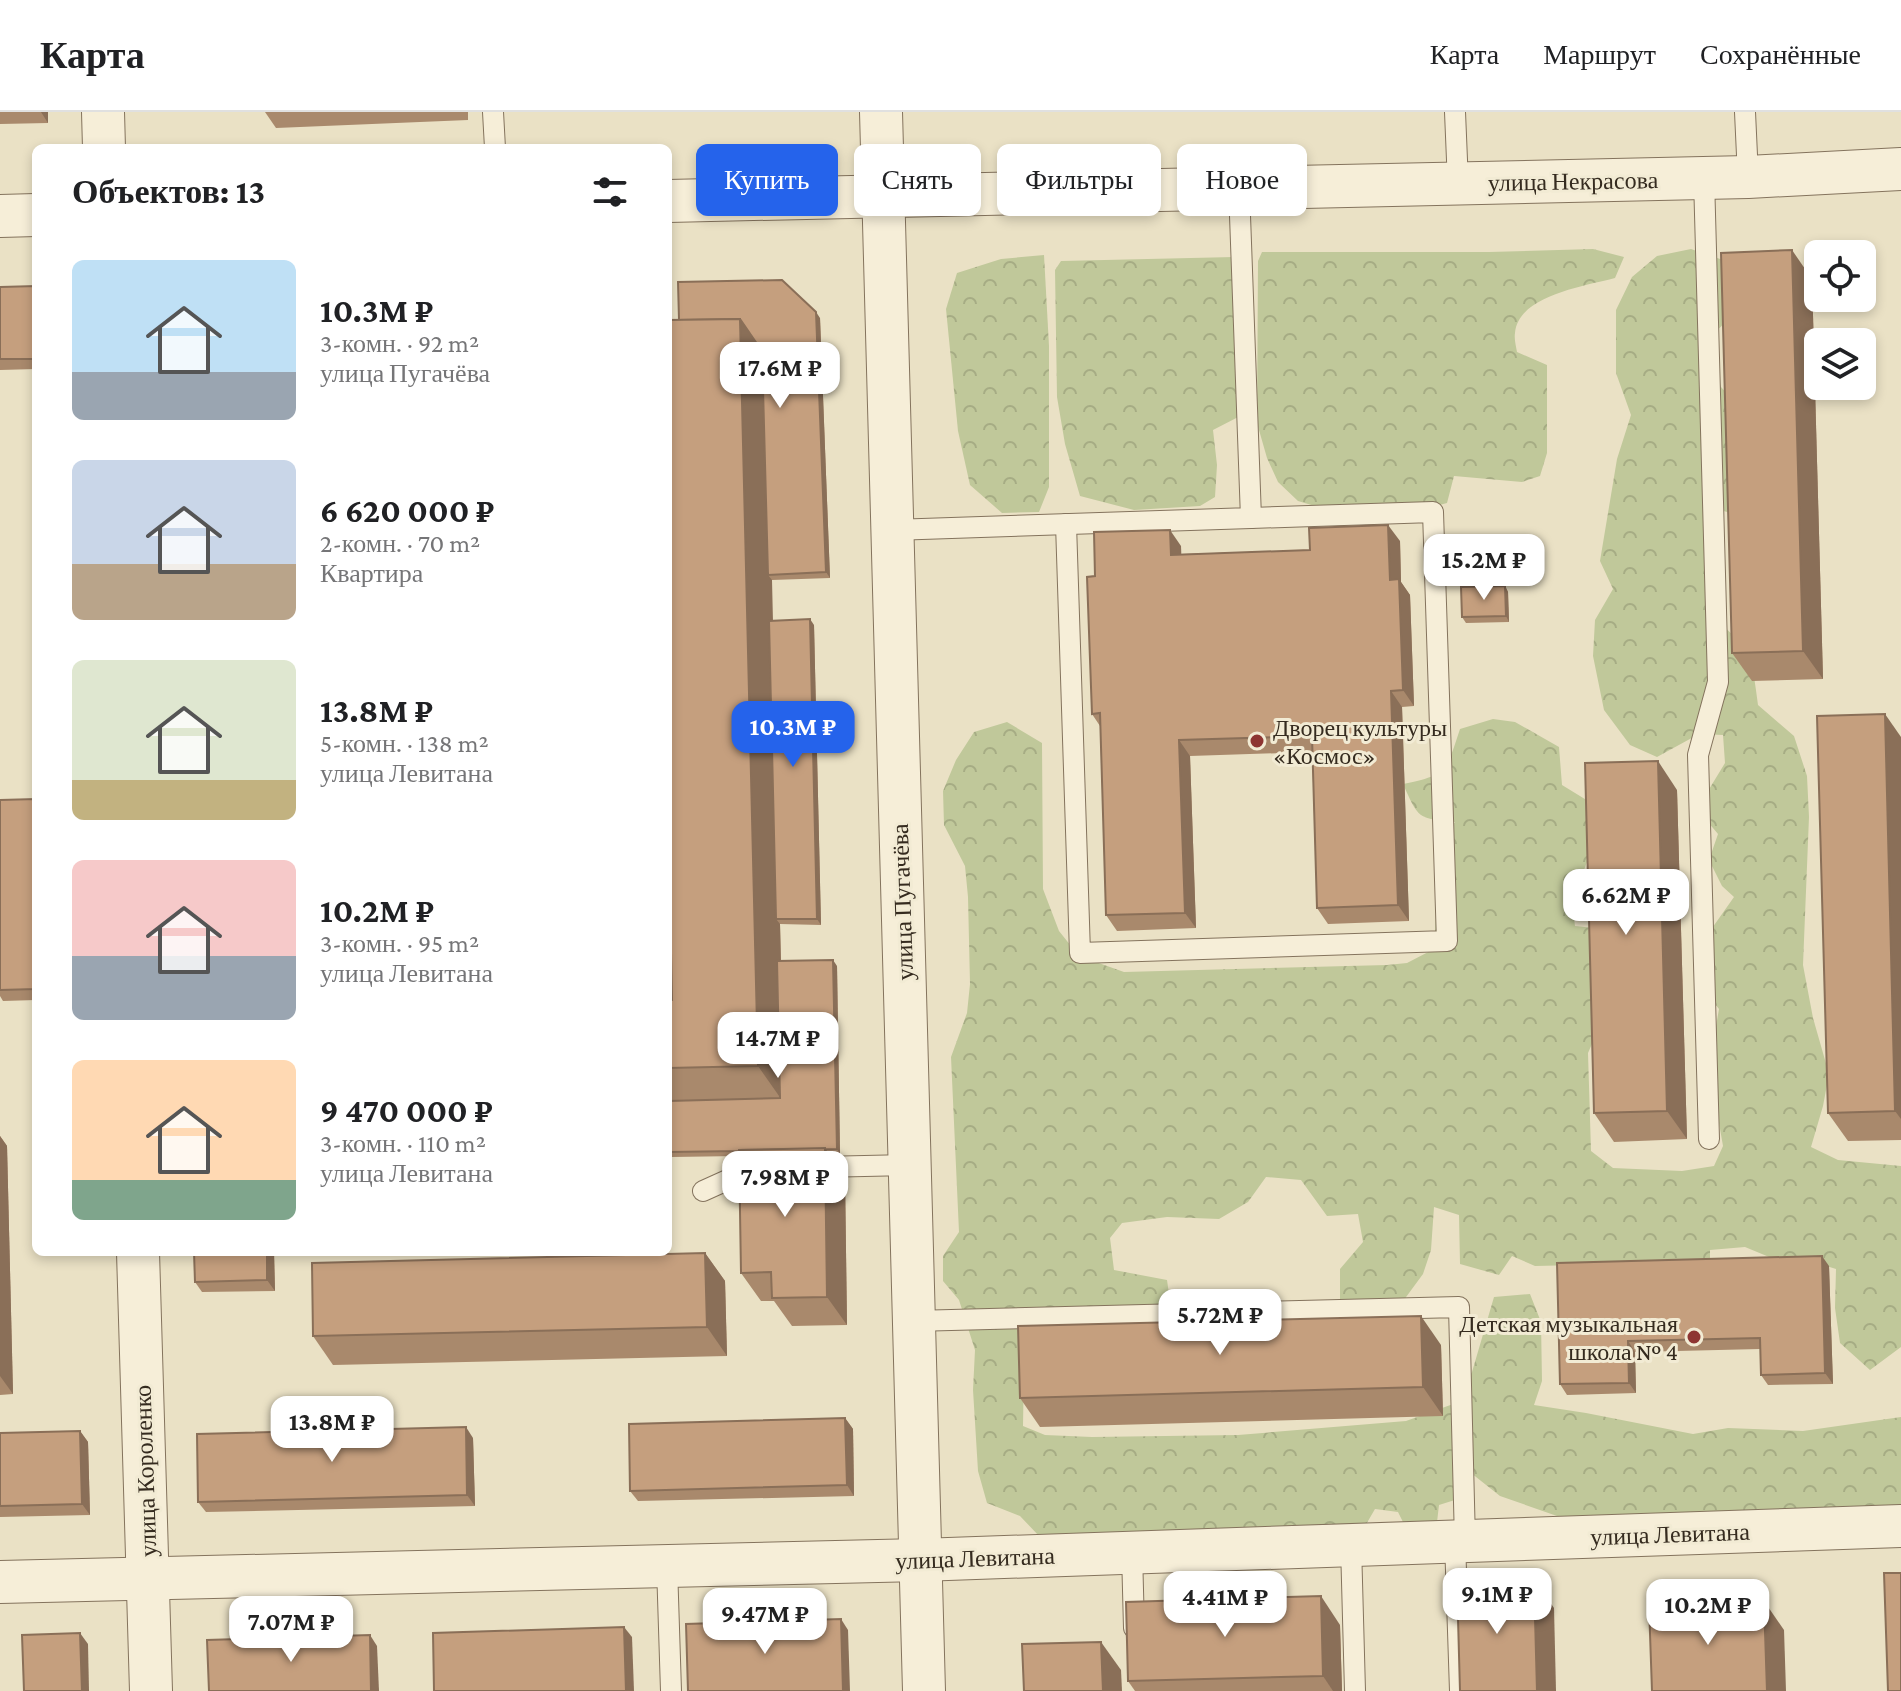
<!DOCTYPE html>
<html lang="ru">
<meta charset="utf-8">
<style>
:root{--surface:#fff;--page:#f6f6f6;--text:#202124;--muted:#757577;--line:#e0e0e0;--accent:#2563eb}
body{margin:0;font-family:"Crimson Pro",serif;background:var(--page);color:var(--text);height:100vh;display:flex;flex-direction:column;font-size:30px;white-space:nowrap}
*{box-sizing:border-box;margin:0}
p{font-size:26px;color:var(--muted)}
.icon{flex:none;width:44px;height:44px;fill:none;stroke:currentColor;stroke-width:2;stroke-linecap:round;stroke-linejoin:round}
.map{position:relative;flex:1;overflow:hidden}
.details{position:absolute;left:32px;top:32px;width:640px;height:1112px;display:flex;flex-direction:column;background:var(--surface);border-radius:12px;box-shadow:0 4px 12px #0003}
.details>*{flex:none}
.banner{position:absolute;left:696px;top:32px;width:760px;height:72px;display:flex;gap:16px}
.controls{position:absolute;left:1804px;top:128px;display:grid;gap:16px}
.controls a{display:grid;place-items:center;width:72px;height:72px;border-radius:12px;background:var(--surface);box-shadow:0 4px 12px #0003;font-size:40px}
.price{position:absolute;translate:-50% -68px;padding:0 18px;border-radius:16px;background:#fff;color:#222;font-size:26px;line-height:52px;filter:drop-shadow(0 2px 4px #0008)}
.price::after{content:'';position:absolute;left:50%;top:48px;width:24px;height:18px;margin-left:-12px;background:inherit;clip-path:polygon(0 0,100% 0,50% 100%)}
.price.active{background:var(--accent);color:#fff}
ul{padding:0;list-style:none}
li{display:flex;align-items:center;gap:24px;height:200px;padding:0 40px}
li span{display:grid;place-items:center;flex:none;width:224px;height:160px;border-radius:12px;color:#555}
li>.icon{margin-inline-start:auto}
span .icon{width:96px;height:96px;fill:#fffc;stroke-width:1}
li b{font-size:34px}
h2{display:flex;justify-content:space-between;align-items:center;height:96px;padding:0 40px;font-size:34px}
.chip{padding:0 28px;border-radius:12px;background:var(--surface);box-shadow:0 4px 12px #0003;font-size:28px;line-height:72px}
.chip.active{background:var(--accent);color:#fff}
header{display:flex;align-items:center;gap:48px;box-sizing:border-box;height:112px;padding:0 40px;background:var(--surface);border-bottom:2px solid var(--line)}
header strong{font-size:38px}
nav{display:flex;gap:44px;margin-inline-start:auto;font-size:28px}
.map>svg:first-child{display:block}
</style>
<header>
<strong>Карта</strong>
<nav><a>Карта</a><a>Маршрут</a><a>Сохранённые</a></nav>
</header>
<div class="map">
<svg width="1901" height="1579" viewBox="0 0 1901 1579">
<defs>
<pattern id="forest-crowns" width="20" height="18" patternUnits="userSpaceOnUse" patternTransform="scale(2)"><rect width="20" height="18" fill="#c0c89a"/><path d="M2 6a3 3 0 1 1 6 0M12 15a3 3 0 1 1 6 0" fill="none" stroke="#a6ac84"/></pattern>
</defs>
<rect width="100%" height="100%" fill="#eae1c5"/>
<g fill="url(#forest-crowns)">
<path d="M1593,137l31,8 -9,21c-29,8 -97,17 -100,55 -1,6 1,13 2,19l30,13v88l-7,23 -18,6 -68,-6 -7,27 -30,8 -82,1 -37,-11 -20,-19 -11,-24 -10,-35 1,-162 4,-9h227z"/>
<path d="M1691,137l35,12 5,56 -25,24 15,46 23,26 -4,103 -26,-8v110c37,31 38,40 44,87l36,31 13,40 2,41 -6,148 10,53 16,56 -6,32 -12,41 27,13 63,6v181l-31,23 -30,-27 -5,-35 1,-39 -32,-10h-30l-29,-12 -35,3v12l-175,4 -23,-10 -13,19 -39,-11 -1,-49 -25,-8 -3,43 -8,24 -25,34 -58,-6v-33l23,-27 -5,-28 -31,2 -26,-36 -35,-3 -18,25 -29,17 -52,-2 -45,6 -12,15 4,32 53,10 3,21 -27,13 -118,-7 -2,119 22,9 47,2 146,-2 168,-14 50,-18 16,-31 22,-75 36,-3 11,28 1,59 -8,24 52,8 107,21 35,-6 75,3 98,-14v106l-321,1 -80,-28 -29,-23 -13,26 -19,6 -3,26 -25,7 -13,-26 -23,-3 -11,19 -324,9 -20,-21 -33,-13 -9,-32 -5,-81 2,-40 -16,-50 -16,-19v-25l16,-24 -8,-175 16,-44 3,-29 -2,-87 -3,-31 -21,-41 -1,-34 13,-31 18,-28 33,-10 35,21 1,146 16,42 20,25 45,16 263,-7 20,-2 27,-14 2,-37 -2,-63 21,-27c-38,-4 -36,-3 -52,-38 45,-9 43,-13 57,-55l33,-10 22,3 44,25 3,38 31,19 -3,50 -18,48 3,24 29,3 -2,92 -14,32 3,98 22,17 69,3 32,-5 9,-20 -14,-80 10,-57 -8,-10 -1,-68 24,-34 -12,-11 -13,-26 9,-26 -21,-25 28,-46 -2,-28 -24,-1 -42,23 -27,-12 -26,-35 -11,-54 2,-36 18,-31 -13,-28 17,-102 14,-44 -15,-42v-63l16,-33 25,-21z"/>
<path d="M1044,143l5,91v141l-10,25 -37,1 -32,-28 -12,-54 -12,-122 11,-36 44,-14z"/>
<path d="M1234,145l12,156 -33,17 4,35 -2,32 -15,9 -66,4 -54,-14 -15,-52 -8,-47 -2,-127 6,-9z"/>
</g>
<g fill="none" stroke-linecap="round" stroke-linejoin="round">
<defs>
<g id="lane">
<path d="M493,0l2,36"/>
<path d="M1455,0l3,72"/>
<path d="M1745,0l3,65"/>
<path d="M1704,66l14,504 -20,73 11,384"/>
<path d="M1066,412l14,429 367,-12 -14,-429 -182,6"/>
<path d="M892,418l359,-12 -12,-330"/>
<path d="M820,1055l89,-2"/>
<path d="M703,1079l51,-23 12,-1"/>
<path d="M913,1209l546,-14 6,234"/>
<path d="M1455,1429l5,150"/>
<path d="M1351,1433l4,146"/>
<path d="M1132,1440l2,76"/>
<path d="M667,1454l4,125"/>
</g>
<g id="street">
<path d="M103,0l1,36"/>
<path d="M881,0l43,1579"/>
<path d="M668,89l1080,-24 153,-8"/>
<path d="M0,104l36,-1"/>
<path d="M138,1140l13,439"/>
<path d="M0,1470l920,-22 981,-34"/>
</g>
</defs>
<use href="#lane" stroke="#84735d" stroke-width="22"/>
<use href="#street" stroke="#84735d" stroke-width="44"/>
<use href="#lane" stroke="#f6eed8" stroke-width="20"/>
<use href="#street" stroke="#f6eed8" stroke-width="42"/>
</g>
<g fill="#a9896c">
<path d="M0,0h48v11l-48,1z"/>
<path d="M265,0h203v8l-192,8z"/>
<path d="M1812,167l11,400 -71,2 -20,-28z"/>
<path d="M36,174v83l-36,1v-83z"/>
<path d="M820,206l10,260 -58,2v41l42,4 7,300 -41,-1 1,37 56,5 3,188 -11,1 16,22 2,148 -55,1 -18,-25h-13l-20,-28 -2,-117 -67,1 -4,-5v-151l4,-1z"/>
<path d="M1400,429l1,41 9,13 4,111 -12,1 7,214 -81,3 -11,-16 -5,-156 -122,4 6,172 -79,3 -11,-16 -6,-189 -8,-12 3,-138 86,-30v8l129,-4z"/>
<path d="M1505,474l3,6 1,30 -43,1 -4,-6z"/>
<path d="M1901,625v403l-53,1 -20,-28z"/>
<path d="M1677,678l10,349 -73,3 -20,-29z"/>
<path d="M36,687v201l-33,1 -3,-5v-196z"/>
<path d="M0,1024l7,10 6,248 -13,1z"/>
<path d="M194,1140h80l1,39 -73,1 -7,-10z"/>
<path d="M705,1141l20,28 2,75 -394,9 -20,-29z"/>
<path d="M1557,1151l272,3 4,118 -65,1 -7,-10 -1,-26 -125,3 1,41 -69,2 -7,-11z"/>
<path d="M1441,1233l2,71 -403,11 -20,-29z"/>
<path d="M845,1306l8,11 1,67 -216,5 -8,-10z"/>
<path d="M80,1319l8,11 2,73 -90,2v-84z"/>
<path d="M473,1326l2,68 -269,6 -8,-10z"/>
<path d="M1340,1513l2,66h-207l-7,-10z"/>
</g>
<g fill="#8a6f58">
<path d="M41,0h7v11z"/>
<path d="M1792,138l20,29 11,400 -20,-28z"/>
<path d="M816,200l4,6 10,260 -4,-6z"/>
<path d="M740,207l26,37 2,219 4,5 8,339h-4l4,5 4,179 -26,-37z"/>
<path d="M1388,413l12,16 1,41 9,13 4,111 -11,-16 -13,-110z"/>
<path d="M1170,418l11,16 1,25 -11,-16z"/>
<path d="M1505,474l3,6 1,30 -3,-6z"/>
<path d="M810,507l4,6 7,300 -4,-6z"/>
<path d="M1391,579l11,16 7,214 -11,-16z"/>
<path d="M1885,602l16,23v382l-6,-8z"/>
<path d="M1179,628l11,16 6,172 -11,-15z"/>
<path d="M1658,649l19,29 10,349 -20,-28z"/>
<path d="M833,848l4,6 3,188 -3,-5z"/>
<path d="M0,1024l7,10 6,248 -13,-18z"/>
<path d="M825,1036l20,29 2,148 -20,-28z"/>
<path d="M267,1140h7l1,39 -8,-11z"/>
<path d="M705,1141l20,28 2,75 -20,-29z"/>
<path d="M1822,1144l7,10 4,118 -8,-11z"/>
<path d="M1421,1204l20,29 2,71 -20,-29z"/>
<path d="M1628,1229l7,11 1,41 -7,-10z"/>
<path d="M845,1306l8,11 1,67 -7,-11z"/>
<path d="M466,1315l7,11 2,68 -8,-11z"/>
<path d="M80,1319l8,11 2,73 -8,-11z"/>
<path d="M1534,1467l20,29 2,83h-19z"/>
<path d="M1321,1484l19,29 2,66h-9l-10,-15z"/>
<path d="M1764,1489l20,29 2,61h-19z"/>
<path d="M841,1507l7,11 2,61h-7z"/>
<path d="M624,1515l8,10 2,54h-8z"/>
<path d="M80,1521l8,11 1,47h-7z"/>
<path d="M370,1523l7,11 2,45h-8z"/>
<path d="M1101,1530l20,28 1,21h-19z"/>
</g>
<g fill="#c59f7e" stroke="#8a6f58" stroke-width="2">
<path d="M1792,138l11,401 -71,2 -11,-400z"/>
<path d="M782,168l34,32 10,260 -58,3 -6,-224 -22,-32 -61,1 -1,-38z"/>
<path d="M36,174v73h-36v-72z"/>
<path d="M740,207l18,747 -90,2v-67l4,-1 -4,-189v-491z"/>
<path d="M1388,413l2,55 9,-1 4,111 -12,1 7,214 -81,3 -5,-172 -133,4 6,173 -79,2 -6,-202 -8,1 -5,-137 8,-1 -1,-44 76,-2 1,25 139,-5 -1,-22z"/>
<path d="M1505,474l1,30 -44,1 -1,-30z"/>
<path d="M810,507l7,300h-41l-7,-298z"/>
<path d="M1885,602l10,397 -67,2 -11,-397z"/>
<path d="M1658,649l9,350 -73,2 -9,-350z"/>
<path d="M36,687v190l-36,1v-190z"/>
<path d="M833,848l4,189 -98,1v1l-71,1v-51l112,-3 -3,-137z"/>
<path d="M825,1036l2,149 -55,1 -1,-26 -30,1 -2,-123z"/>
<path d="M194,1140h73v28l-72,2z"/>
<path d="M705,1141l2,74 -394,9 -1,-73z"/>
<path d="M1822,1144l3,117 -64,2 -1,-37 -132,3 1,42 -69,1 -3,-121z"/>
<path d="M1421,1204l2,71 -403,11 -2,-72z"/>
<path d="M845,1306l2,67 -217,6 -1,-67z"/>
<path d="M466,1315l1,68 -269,7 -1,-68z"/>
<path d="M80,1319l2,73 -82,2v-73z"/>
<path d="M1884,1461h17v118h-13z"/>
<path d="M1534,1467l3,112h-77l-3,-109z"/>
<path d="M1321,1484l2,80 -195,5 -2,-79z"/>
<path d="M1764,1489l3,90h-115l-3,-86z"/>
<path d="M841,1507l2,72h-155l-2,-67z"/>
<path d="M624,1515l2,64h-192l-1,-58z"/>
<path d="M80,1521l2,58h-58l-2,-56z"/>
<path d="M370,1523l1,56h-162l-2,-51z"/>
<path d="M1101,1530l2,49h-79l-2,-47z"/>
</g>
<g fill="#8e3532" stroke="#f2ebd4" stroke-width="3">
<circle cx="1257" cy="629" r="8"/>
<circle cx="1694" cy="1225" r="8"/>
</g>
<g text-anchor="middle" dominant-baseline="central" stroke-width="6" stroke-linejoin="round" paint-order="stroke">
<g font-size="24" fill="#352b1f" stroke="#f2ebd4">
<text transform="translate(1573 69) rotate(-1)">улица Некрасова</text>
<text transform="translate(902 790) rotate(-92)">улица Пугачёва</text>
<text transform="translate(145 1359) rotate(-92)">улица Короленко</text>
<text transform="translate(1670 1422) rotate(-2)">улица Левитана</text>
<text transform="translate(975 1446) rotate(-2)">улица Левитана</text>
</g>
<g font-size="24" fill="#352b1f" stroke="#f2ebd4" text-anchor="start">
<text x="1273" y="615">Дворец культуры<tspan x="1273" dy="28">«Космос»</tspan></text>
<text x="1678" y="1211" text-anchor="end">Детская музыкальная<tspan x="1678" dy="28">школа № 4</tspan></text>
</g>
</g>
</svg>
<div class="controls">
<a><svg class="icon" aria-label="locate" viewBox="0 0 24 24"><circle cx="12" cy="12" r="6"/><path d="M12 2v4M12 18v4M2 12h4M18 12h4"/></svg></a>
<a><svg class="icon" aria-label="layers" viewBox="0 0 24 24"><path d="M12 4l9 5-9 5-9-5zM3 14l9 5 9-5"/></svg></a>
</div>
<b class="price" style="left:780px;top:298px">17.6M ₽</b>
<b class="price" style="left:1484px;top:490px">15.2M ₽</b>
<b class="price active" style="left:793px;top:657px">10.3M ₽</b>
<b class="price" style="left:1626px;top:825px">6.62M ₽</b>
<b class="price" style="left:778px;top:968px">14.7M ₽</b>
<b class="price" style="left:785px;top:1107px">7.98M ₽</b>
<b class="price" style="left:1220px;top:1245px">5.72M ₽</b>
<b class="price" style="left:332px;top:1352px">13.8M ₽</b>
<b class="price" style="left:1497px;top:1524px">9.1M ₽</b>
<b class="price" style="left:1225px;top:1527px">4.41M ₽</b>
<b class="price" style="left:1708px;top:1535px">10.2M ₽</b>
<b class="price" style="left:765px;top:1544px">9.47M ₽</b>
<b class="price" style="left:291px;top:1552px">7.07M ₽</b>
<div class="banner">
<a class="chip active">Купить</a>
<a class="chip">Снять</a>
<a class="chip">Фильтры</a>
<a class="chip">Новое</a>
</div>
<section class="details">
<h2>Объектов: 13<svg class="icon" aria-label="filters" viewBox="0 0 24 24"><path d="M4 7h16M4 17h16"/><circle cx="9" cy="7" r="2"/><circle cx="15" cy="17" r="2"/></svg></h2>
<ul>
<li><span style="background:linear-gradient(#bfe0f5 70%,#9aa5b1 0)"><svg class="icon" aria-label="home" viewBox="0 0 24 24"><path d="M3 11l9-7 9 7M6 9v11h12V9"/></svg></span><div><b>10.3M ₽</b><p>3-комн. · 92 m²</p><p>улица Пугачёва</p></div></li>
<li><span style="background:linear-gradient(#c9d6e8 65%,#b9a48a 0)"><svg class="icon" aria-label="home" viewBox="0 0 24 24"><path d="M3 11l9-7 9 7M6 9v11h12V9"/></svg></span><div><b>6 620 000 ₽</b><p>2-комн. · 70 m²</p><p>Квартира</p></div></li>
<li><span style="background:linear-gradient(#dfe7d0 75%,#c2b280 0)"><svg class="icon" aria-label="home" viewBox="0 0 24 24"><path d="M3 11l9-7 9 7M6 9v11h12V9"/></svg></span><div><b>13.8M ₽</b><p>5-комн. · 138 m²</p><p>улица Левитана</p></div></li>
<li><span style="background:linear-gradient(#f6c9c9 60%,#9aa5b1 0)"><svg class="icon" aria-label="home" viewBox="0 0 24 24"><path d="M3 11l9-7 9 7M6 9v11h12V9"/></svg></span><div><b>10.2M ₽</b><p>3-комн. · 95 m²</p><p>улица Левитана</p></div></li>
<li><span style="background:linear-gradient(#ffd9b3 75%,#7fa58c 0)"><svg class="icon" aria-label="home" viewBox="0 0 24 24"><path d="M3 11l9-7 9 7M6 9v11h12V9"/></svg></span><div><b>9 470 000 ₽</b><p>3-комн. · 110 m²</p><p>улица Левитана</p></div></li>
</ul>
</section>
</div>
